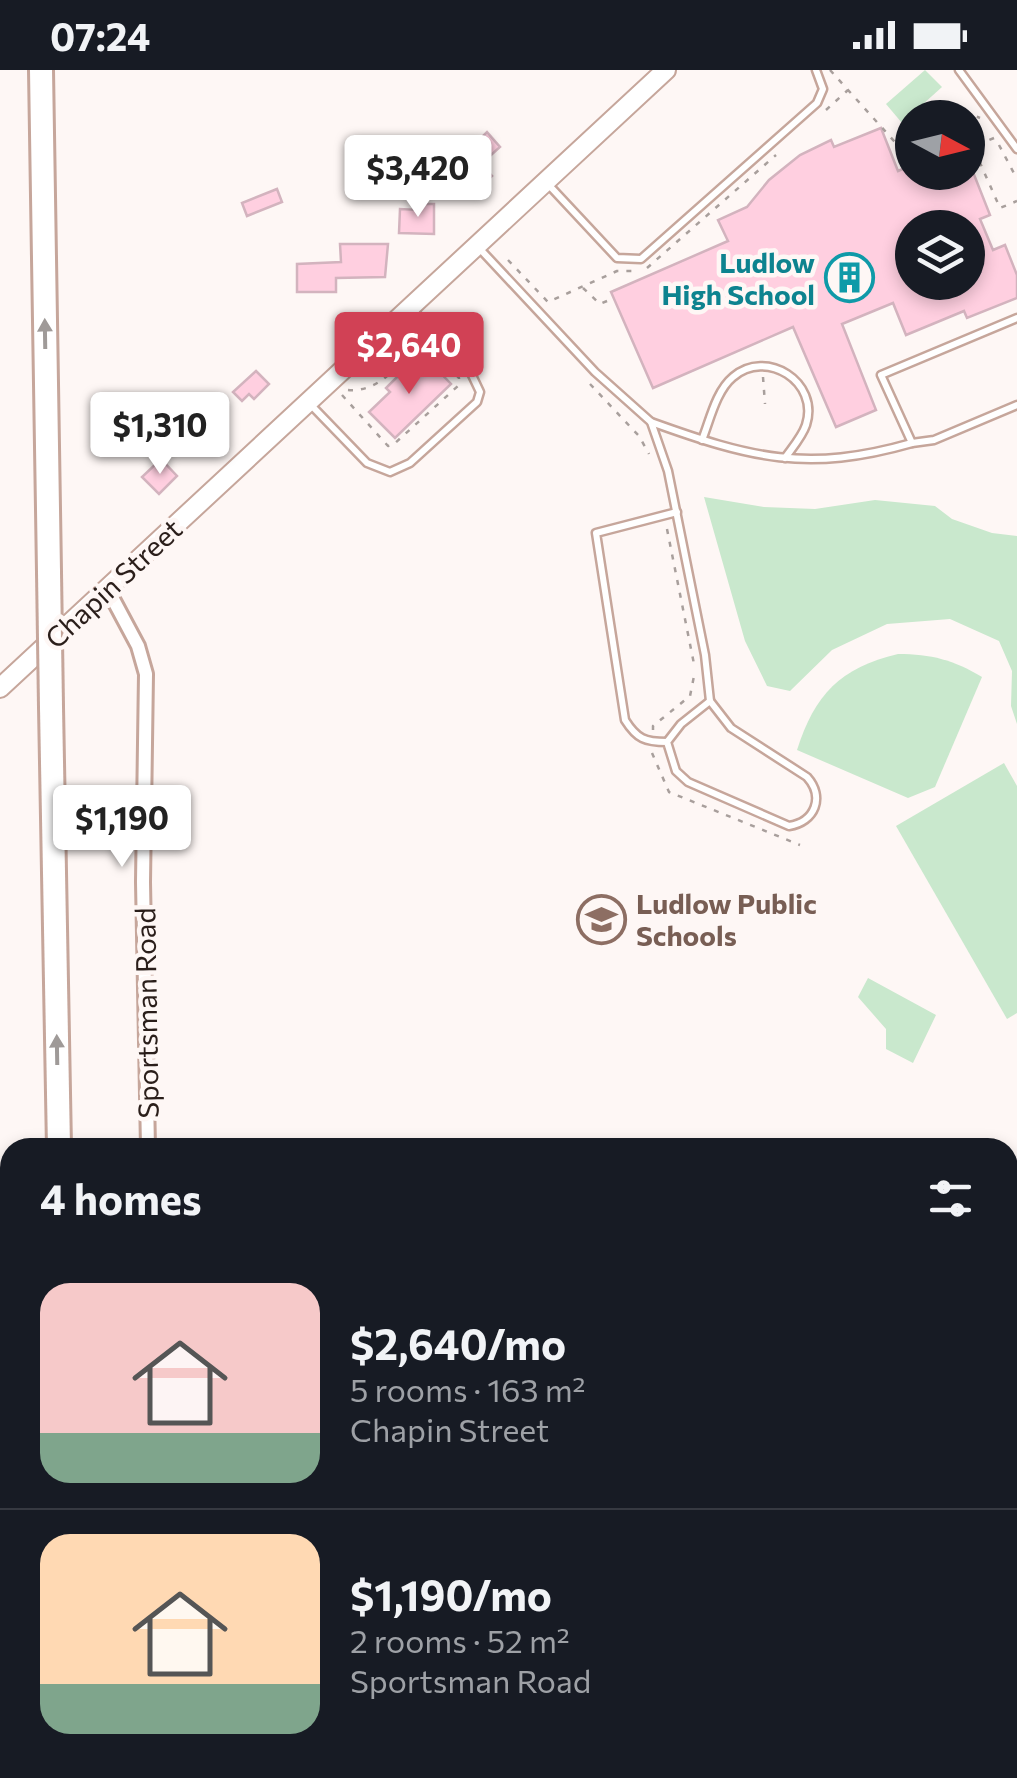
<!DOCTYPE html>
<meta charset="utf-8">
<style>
:root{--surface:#171b24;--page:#242831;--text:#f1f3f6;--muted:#9ea1a6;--line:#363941;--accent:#d14155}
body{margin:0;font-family:Commissioner,sans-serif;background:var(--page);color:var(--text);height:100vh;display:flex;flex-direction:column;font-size:38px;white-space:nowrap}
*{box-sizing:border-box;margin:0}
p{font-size:32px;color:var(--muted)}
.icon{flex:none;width:55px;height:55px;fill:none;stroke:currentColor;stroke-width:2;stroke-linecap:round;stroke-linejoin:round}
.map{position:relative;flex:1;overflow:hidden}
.sheet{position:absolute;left:0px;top:1068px;width:1018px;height:642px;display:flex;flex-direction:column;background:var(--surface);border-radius:30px 30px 0 0;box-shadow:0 5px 15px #0003}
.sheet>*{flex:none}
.needle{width:65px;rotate:97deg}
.buttons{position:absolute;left:895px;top:30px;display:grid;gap:20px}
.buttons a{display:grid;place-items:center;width:90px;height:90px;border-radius:50%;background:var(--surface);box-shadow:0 5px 15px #0003;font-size:50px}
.price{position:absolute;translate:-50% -85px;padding:0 22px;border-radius:10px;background:#fff;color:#222;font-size:32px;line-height:65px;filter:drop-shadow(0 2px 5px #0008)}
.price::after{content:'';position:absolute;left:50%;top:60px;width:30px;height:22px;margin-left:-15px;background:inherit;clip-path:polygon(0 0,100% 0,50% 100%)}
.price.active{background:var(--accent);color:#fff}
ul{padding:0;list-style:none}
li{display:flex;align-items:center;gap:30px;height:250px;padding:0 40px}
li+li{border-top:2px solid var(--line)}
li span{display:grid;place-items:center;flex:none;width:280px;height:200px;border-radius:30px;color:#555}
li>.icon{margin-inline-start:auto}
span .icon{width:120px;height:120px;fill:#fffc;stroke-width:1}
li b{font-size:42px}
h2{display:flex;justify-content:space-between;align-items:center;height:120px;padding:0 40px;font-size:42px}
.status{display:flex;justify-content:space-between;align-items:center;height:70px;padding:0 50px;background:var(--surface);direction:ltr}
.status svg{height:28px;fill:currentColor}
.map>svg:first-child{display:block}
</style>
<div class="status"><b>07:24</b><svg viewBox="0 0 49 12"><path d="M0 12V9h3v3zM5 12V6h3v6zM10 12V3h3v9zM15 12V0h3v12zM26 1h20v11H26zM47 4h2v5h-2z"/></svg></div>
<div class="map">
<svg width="1017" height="1708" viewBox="0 0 1017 1708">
<rect width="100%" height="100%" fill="#fef7f5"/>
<g fill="#c9e8cd">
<path d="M925,0l17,17 -40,36 -16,-19z"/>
<path d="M704,427l60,10 51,2 60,-9 60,6 17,13 40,14 25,3v188l-6,-18 1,-35 -13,-30 -49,-22 -63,5 -55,26 -42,41 -23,-5 -22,-45z"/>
<path d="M898,584c33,0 56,6 84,23l-47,110 -27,11 -111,-48c18,-56 43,-82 101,-96z"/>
<path d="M1004,693l13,23v227l-10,6 -111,-193z"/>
<path d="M868,908l68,37 -23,48 -27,-14v-20l-28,-32z"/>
<path d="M818,1700h154v8l-154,-2z"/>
</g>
<g fill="#ffcfe0" stroke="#d3b3be" stroke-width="2.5" fill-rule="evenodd">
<path d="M881,58l17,43 14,-6v7h61l17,43 -10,4 13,31 12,-5 12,30v23l-50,20 -3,-7 -58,24 -13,-32 -51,21 34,86 -40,17 -43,-100 -140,61 -42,-96 117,-51 -10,-21 29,-13 22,-27 31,-25 31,-15 3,7zM912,158h56v54h-56z"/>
<path d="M487,62l13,15 -19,17 11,12 -13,12 -14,-14 -7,6 -8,-9 30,-27 -2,-3z"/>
<path d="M277,119l5,13 -35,14 -5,-13z"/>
<path d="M419,134h15v30l-35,-1 1,-24 19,1z"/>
<path d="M340,174h48l-3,33 -49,1v14h-39v-28l44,-2z"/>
<path d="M426,288l25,26 -56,54 -26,-26 21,-20 -4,-4 16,-16 5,5z"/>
<path d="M256,301l13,13 -15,15 -5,-5 -7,7 -9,-9z"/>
<path d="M161,389l16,17 -18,18 -17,-17z"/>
</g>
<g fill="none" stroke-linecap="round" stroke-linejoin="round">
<defs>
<g id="lane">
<path d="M959,0l58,79"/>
<path d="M546,112l71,76 24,1 176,-156 6,-14 -7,-19"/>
<path d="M480,179l115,123 56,50 17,49 37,184 5,46"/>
<path d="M310,334l57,59 23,9 20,-9 67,-61 3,-10 -9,-19 -57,-62"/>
<path d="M651,352c100,36 156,51 261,21l-31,-68 136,-57"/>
<path d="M702,370c8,-20 14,-49 31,-63 33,-29 87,5 73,48 -4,12 -14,23 -21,33"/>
<path d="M912,373l22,-3 83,-35"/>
<path d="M667,672l9,29 12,11 101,44c26,-4 36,-29 18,-49l-76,-49 -21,-27 -29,23 -14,18c-22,0 -30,-3 -42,-22l-29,-187 81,-21"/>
<path d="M0,1111h10"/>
<path d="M172,1700l5,8"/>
<path d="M187,1700l11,8"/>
<path d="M323,1700l15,8"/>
<path d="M352,1700l44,8"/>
<path d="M415,1700l1,8"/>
<path d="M538,1700l1,8"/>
<path d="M662,1708l2,-8"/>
</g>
<g id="street">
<path d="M107,518l31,58 8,28 -3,208 5,266"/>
<path d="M785,1700l4,8"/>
</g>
<path id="secondary" d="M0,618l666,-618"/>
<g id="highway">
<path d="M41,0l8,502"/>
<path d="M51,637l8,441"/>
<path d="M69,1700v8"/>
</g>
</defs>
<use href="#lane" stroke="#c6a69b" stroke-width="11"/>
<use href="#street" stroke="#c6a69b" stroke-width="18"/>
<use href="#secondary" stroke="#c6a69b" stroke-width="22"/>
<use href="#highway" stroke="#c6a69b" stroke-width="28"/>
<g stroke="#a89f9c" stroke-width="2.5" stroke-dasharray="5 8" stroke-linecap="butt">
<path d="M830,0l73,81 9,-10"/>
<path d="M826,40l22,-20"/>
<path d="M940,48l23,-7 17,7"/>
<path d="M994,68l-21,9 27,61 17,-7"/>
<path d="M999,75l18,34"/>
<path d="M508,190l40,42 69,-31h22"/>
<path d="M647,198l129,-113"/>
<path d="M583,218l17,16 14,-6"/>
<path d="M763,307l2,27"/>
<path d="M590,314l49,52 10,18"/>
<path d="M348,320c29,3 60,-26 59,-56"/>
<path d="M342,325l46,51 5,-1 66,-60v-7l-41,-44 -7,-3"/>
<path d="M667,459l27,135"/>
<path d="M653,660v-4l37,-30 5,-25"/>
<path d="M652,683l17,39 131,53"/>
</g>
<use href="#lane" stroke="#fff" stroke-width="6"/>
<use href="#street" stroke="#fff" stroke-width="12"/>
<use href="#secondary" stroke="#fff" stroke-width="18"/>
<use href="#highway" stroke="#fff" stroke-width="22"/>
<defs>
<path id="highway-bridge" d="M49,502l2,135"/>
</defs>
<use href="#highway-bridge" stroke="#c6a69b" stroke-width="28" stroke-linecap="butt"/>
<use href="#highway-bridge" stroke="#fff" stroke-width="22"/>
</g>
<defs><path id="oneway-solid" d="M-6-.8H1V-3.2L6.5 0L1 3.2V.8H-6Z" transform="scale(2.5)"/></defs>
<g fill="#9f9a98">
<use href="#oneway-solid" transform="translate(45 264) rotate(-91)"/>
<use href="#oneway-solid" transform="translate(57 980) rotate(-91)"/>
</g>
<defs>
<symbol id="building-ring" viewBox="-11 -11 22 22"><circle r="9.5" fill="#fef7f5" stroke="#0f9aa8" stroke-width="1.5"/><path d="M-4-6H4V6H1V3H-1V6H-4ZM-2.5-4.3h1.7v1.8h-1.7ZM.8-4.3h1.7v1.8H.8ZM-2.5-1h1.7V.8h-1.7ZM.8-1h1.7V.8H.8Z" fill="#0f9aa8"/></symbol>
<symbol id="school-ring" viewBox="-11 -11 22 22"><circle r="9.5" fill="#fef7f5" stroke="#8d6e63" stroke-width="1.5"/><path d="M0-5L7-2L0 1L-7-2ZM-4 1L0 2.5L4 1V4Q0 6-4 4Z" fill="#8d6e63"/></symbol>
</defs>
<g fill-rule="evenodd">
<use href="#building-ring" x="822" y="180" width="55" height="55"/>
<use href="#school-ring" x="574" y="822" width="55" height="55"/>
</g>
<g text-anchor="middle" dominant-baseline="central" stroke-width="9" stroke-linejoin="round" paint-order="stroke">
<g font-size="28" font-weight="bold" fill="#0d838f" stroke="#fef7f5" text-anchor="end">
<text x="815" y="192">Ludlow<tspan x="815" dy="32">High School</tspan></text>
</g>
<g font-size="28" fill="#2a1e1a" stroke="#fef7f5">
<text transform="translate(113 513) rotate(-43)">Chapin Street</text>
<text transform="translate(146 943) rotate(-91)">Sportsman Road</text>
</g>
<g font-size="28" font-weight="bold" fill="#785e54" stroke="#fef7f5" text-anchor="start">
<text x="636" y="833">Ludlow Public<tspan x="636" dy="32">Schools</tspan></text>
</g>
</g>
</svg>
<div class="buttons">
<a><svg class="needle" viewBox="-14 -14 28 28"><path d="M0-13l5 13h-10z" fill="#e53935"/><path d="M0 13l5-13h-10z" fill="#9ea1a6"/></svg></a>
<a><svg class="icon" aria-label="layers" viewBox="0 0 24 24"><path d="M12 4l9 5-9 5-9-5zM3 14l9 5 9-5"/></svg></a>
</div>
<b class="price" style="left:418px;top:150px">$3,420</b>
<b class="price active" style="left:409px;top:327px">$2,640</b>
<b class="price" style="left:160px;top:407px">$1,310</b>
<b class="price" style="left:122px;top:800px">$1,190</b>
<section class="sheet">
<h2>4 homes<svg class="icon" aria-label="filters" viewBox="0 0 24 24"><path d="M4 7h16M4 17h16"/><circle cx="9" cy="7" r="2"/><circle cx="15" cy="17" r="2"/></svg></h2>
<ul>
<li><span style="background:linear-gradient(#f6c9c9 75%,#7fa58c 0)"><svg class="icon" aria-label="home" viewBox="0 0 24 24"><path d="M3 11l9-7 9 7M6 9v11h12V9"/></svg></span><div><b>$2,640/mo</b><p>5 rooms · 163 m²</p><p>Chapin Street</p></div></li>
<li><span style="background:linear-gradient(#ffd9b3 75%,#7fa58c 0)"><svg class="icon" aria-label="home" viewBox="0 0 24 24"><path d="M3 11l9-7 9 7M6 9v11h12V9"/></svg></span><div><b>$1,190/mo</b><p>2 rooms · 52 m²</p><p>Sportsman Road</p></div></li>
</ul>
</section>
</div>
